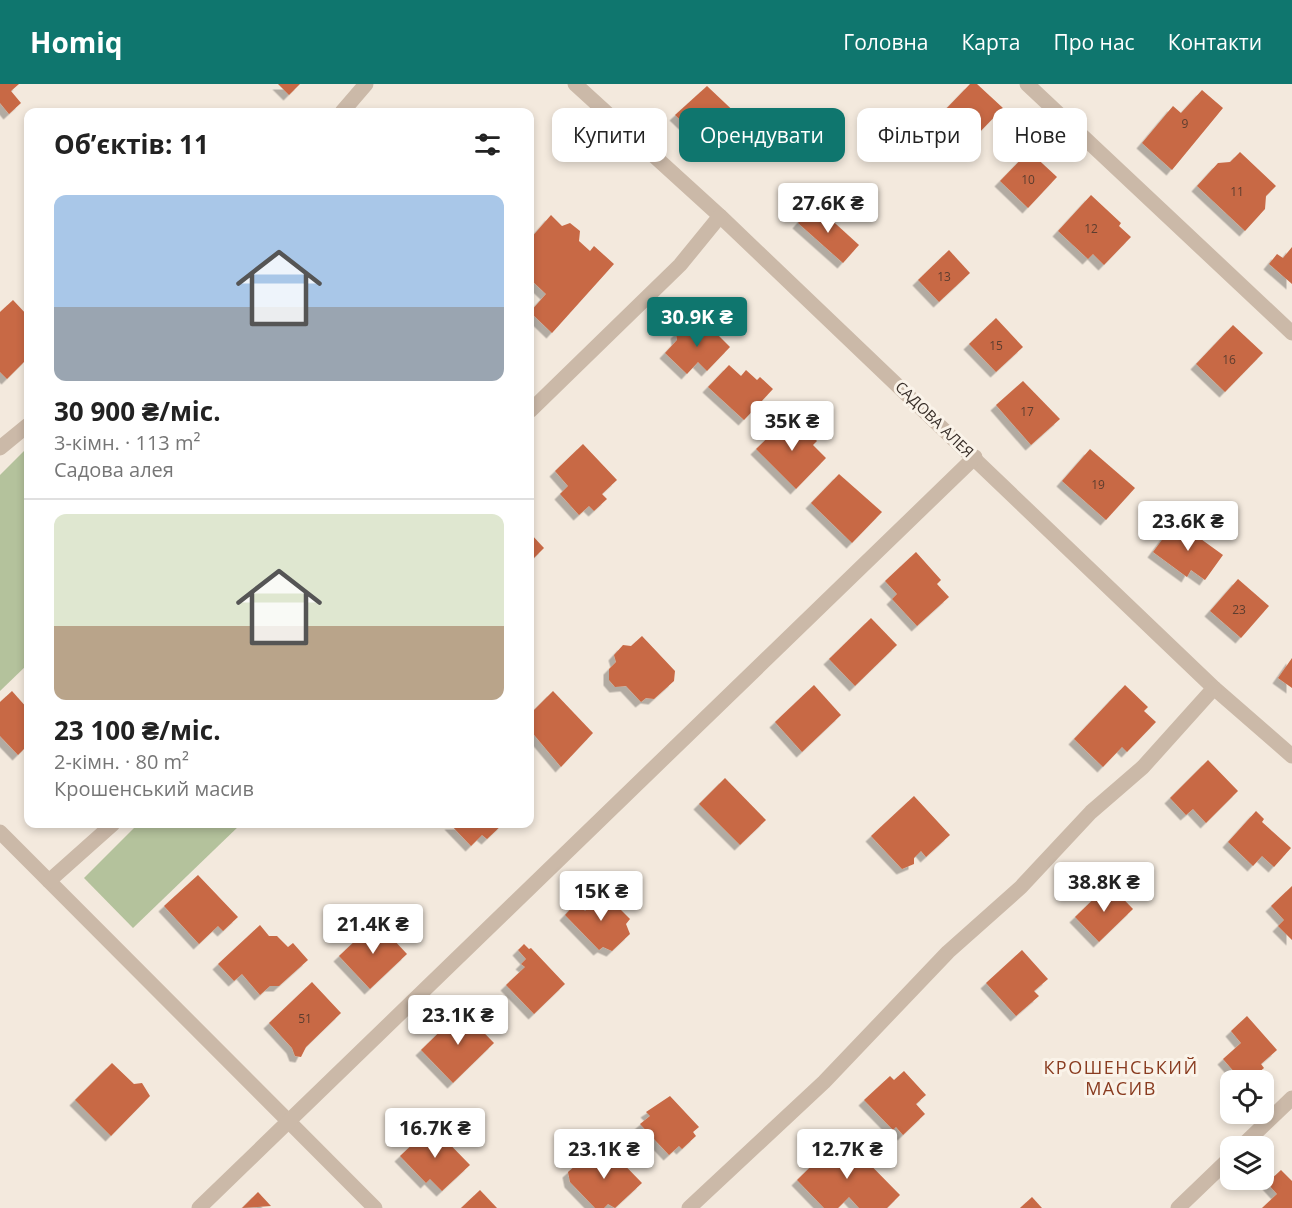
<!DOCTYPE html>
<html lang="uk">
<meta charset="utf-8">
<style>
:root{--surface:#fff;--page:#f6f6f6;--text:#222;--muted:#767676;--line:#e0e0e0;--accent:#0f766e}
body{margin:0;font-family:"Open Sans",sans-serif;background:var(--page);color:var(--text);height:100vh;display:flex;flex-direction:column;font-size:22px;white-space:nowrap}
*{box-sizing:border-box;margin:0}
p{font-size:20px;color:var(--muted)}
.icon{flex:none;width:33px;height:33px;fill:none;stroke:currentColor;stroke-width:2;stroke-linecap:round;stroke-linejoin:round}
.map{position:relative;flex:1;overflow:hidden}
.details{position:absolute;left:24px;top:24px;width:510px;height:720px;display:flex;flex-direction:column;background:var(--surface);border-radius:12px;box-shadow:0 3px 9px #0003}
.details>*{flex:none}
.banner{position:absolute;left:552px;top:24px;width:570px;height:54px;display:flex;gap:12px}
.buttons{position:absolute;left:1220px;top:986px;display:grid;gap:12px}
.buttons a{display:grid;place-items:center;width:54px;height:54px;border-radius:12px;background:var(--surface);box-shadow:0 3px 9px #0003;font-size:30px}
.price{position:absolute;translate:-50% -51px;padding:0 14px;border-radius:6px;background:#fff;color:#222;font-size:20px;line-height:39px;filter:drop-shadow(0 2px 3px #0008)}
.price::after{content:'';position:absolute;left:50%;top:36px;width:18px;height:14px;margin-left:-9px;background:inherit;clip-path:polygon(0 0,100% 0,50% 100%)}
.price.active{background:var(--accent);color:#fff}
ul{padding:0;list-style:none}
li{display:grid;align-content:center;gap:12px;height:318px;padding:0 30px}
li+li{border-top:2px solid var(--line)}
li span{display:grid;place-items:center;height:186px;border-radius:12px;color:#555}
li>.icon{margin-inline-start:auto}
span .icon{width:108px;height:108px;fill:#fffc;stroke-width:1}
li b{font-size:26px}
h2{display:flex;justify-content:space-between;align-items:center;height:72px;padding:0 30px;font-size:26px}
.pill{padding:0 21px;border-radius:12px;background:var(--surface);box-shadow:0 3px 9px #0003;font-size:21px;line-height:54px}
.pill.active{background:var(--accent);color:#fff}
header{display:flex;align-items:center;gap:36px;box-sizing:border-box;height:84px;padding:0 30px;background:var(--accent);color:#fff}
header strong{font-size:28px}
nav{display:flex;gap:33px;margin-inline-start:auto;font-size:21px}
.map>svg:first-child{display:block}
</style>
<header>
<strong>Homiq</strong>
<nav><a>Головна</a><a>Карта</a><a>Про нас</a><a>Контакти</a></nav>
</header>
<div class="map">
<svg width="1292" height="1124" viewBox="0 0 1292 1124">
<defs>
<filter id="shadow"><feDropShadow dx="-5.5" dy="5.5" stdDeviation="0" flood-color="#0004"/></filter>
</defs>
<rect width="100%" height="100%" fill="#f3e9dd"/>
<g fill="#b4c29c">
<path d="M28,363v217l-28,27v-216z"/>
<path d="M138,740h103l-108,104 -49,-50z"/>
</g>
<g fill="#c86945" filter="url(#shadow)">
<path d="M0,0h19l-8,7 10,12 -12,11 -9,-11z"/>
<path d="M278,0h22l-11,11z"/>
<path d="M970,0h7l26,24 -29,30 -7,-6 -4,4 -16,-14 -3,-11z"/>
<path d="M707,2l36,34 -30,31 -38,-36z"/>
<path d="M1202,6l21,18 -51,62 -30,-27 31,-37 8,7z"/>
<path d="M1029,67l28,26 -29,31 -28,-27z"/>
<path d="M1240,68l36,34 -10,10 -1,13 -20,22 -48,-45 21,-23 12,-1z"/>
<path d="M1091,111l30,28 -2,3 12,11 -27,28 -11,-11 -5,5 -30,-28z"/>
<path d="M814,120l45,41 -16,18 -45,-40z"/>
<path d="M551,131l11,11 8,-3 10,8 -1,10 11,10 4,-5 20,18 -62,69 -22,-21 16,-18 -16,-15v-40z"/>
<path d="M1292,163v37l-23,-20 8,-10 6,4z"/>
<path d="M949,166l21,23 -31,29 -21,-22z"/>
<path d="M13,216l15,16v42l-21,21 -7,-7v-60z"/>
<path d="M996,234l27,29 -27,25 -27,-28z"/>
<path d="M695,236l10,10 4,-4 21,21 -23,24 -9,-9 -11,12 -22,-21 12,-13 -1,-7 6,-5h6z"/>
<path d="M1233,241l30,28 -38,39 -29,-28z"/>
<path d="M729,281l12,11 5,-6 11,10 3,-3 13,12 -29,31 -36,-33z"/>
<path d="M1023,297l37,38 -29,26 -35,-40z"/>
<path d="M791,331l26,26 -4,4 13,13 -30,31 -40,-40z"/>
<path d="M583,360l34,36 -15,14 5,5 -13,12 -5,-5 -10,9 -19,-21 8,-8 -13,-15z"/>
<path d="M1090,365l45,39 -29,32 -44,-39z"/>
<path d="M839,390l43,38 -30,31 -41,-40z"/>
<path d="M1176,437l47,34 -18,25 -14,-10 -4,7 -34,-25z"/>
<path d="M530,449l14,15 -14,14z"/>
<path d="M916,468l25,28 -4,4 12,13 -32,29 -25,-27 5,-5 -12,-13z"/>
<path d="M1238,495l31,27 -28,32 -31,-27z"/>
<path d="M871,534l26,27 -42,41 -26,-27z"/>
<path d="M642,552l33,35 -1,10 -20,18 -8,-1 -5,4 -15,-16 -11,1 -6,-7v-11l7,-7 -2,-7 9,-10 8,1z"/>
<path d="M1292,574v30l-14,-10z"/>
<path d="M814,601l27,30 -39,37 -27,-30z"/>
<path d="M1125,601l23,22 -4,4 12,11 -29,30 -5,-5 -19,20 -29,-28z"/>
<path d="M12,607l16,18v36l-10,10 -18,-19v-34z"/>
<path d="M553,607l40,42 -32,34 -31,-37v-16z"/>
<path d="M1208,676l30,31 -32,32 -13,-14 -7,6 -16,-17z"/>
<path d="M725,694l41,42 -26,25 -41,-41z"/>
<path d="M914,712l36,39 -24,22 -5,-6 -7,7v6l-12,5 -31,-33z"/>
<path d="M1256,727l8,8 -2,3 29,26 -17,19 -12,-11 -9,10 -25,-24z"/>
<path d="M450,740h53l-16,15 -5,-4 -11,11z"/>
<path d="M198,791l40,42 -15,14 -5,-5 -19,18 -35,-38z"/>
<path d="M1109,800l24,25 -34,33 -24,-25z"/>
<path d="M1292,802v54l-14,-14 6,-6 -13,-14z"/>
<path d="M600,805l30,30 -4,5 4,10 -18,17 -9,-4 -4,3 -34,-35 12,-13 8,9 5,-5 -4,-4z"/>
<path d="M376,837l31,33 -37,35 -31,-33z"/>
<path d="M260,841l9,11h8l11,11 5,-4 15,17 -29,26h-9l-10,9 -18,-21 -8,7 -16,-17z"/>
<path d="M524,860l5,5 2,-1 34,36 -31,30 -28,-29 19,-18 -4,-3 5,-5 -8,-9z"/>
<path d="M1022,866l26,29 -14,12 5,5 -23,20 -30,-33z"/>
<path d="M312,898l29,31 -35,34 -5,10 -6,-1 -3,-8 -23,-25z"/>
<path d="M462,926l32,33 -41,40 -32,-33z"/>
<path d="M1247,932l30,34 -16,14 3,4 -14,12 -11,-9 -3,3 -13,-15 18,-16 -10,-12z"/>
<path d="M112,979l22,21 8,-1 8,13 -39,40 -36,-36z"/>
<path d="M904,987l22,24 -10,9 9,10 -22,21 -7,-8 -3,3 -29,-30 26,-24 4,4z"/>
<path d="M670,1012l29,31 -6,5 3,4 -14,13 -3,-3 -10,9 -29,-31 10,-8 -4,-4z"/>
<path d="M432,1042l38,39 -28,26 -12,-12 -4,4 -26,-27z"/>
<path d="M842,1052l58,59 -13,13h-28l-10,-11 -11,11h-14l-27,-28z"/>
<path d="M606,1062l36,37 -27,25 -7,-4 -4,4h-9l-25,-26 -2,-10 8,-7 7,3z"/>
<path d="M1281,1086l11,11v27h-30l15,-14 -10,-11z"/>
<path d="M480,1106l17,18h-36z"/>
<path d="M258,1108l13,14 -29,2z"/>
<path d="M1032,1113l10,11h-22z"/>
</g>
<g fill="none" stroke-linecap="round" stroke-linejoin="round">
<g stroke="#cbb9a8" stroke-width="15">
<path d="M575,0l145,132 494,472 78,68"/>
<path d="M1027,0l265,249"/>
<path d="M342,28l24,-28"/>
<path d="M530,327l150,-146 40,-49"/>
<path d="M0,364l28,-23"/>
<path d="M0,748l375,376"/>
<path d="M49,797l64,-57"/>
<path d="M1242,1062l50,-48"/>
<path d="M199,1124l776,-751"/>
<path d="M689,1124l135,-126 124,-130 73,-65 70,-75 52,-45 71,-79"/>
<path d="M1178,1124l52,-50"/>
</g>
</g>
<g text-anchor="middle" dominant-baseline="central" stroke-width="6" stroke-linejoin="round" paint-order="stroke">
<g font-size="12" fill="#5c3d2f">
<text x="1185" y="39">9</text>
<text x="1028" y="95">10</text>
<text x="1237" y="107">11</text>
<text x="1091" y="144">12</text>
<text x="944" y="192">13</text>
<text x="996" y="261">15</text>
<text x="1229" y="275">16</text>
<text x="1027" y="327">17</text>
<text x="1098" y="400">19</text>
<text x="1239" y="525">23</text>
<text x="305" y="934">51</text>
</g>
<g font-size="15" fill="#382e28" stroke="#faf3e9">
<text transform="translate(935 335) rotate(44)">САДОВА АЛЕЯ</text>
</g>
<g font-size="18" letter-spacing="1.5" fill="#893c20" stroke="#faf3e9">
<text x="1121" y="983">КРОШЕНСЬКИЙ<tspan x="1121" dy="21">МАСИВ</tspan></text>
</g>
</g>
</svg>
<div class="buttons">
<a><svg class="icon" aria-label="locate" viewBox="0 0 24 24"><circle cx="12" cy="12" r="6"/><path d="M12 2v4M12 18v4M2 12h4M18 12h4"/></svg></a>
<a><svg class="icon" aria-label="layers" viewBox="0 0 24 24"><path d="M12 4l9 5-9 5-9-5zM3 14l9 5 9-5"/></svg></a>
</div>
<b class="price" style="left:828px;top:150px">27.6K ₴</b>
<b class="price active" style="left:697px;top:264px">30.9K ₴</b>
<b class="price" style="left:792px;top:368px">35K ₴</b>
<b class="price" style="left:1188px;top:468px">23.6K ₴</b>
<b class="price" style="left:1104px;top:829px">38.8K ₴</b>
<b class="price" style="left:601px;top:838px">15K ₴</b>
<b class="price" style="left:373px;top:871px">21.4K ₴</b>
<b class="price" style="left:458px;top:962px">23.1K ₴</b>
<b class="price" style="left:435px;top:1075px">16.7K ₴</b>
<b class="price" style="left:604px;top:1096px">23.1K ₴</b>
<b class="price" style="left:847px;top:1096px">12.7K ₴</b>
<div class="banner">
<a class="pill">Купити</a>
<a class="pill active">Орендувати</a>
<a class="pill">Фільтри</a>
<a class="pill">Нове</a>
</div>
<section class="details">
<h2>Об’єктів: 11<svg class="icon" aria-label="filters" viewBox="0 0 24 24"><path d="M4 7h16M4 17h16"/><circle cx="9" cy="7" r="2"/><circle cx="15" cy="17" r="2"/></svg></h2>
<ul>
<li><span style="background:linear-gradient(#a9c7e8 60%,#9aa5b1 0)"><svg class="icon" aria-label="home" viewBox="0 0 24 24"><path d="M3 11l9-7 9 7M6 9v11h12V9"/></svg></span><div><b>30 900 ₴/міс.</b><p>3-кімн. · 113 m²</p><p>Садова алея</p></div></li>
<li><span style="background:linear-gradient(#dfe7d0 60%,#b9a48a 0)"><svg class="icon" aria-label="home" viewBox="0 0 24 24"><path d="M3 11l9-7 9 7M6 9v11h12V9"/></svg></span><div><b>23 100 ₴/міс.</b><p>2-кімн. · 80 m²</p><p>Крошенський масив</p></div></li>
</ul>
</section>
</div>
